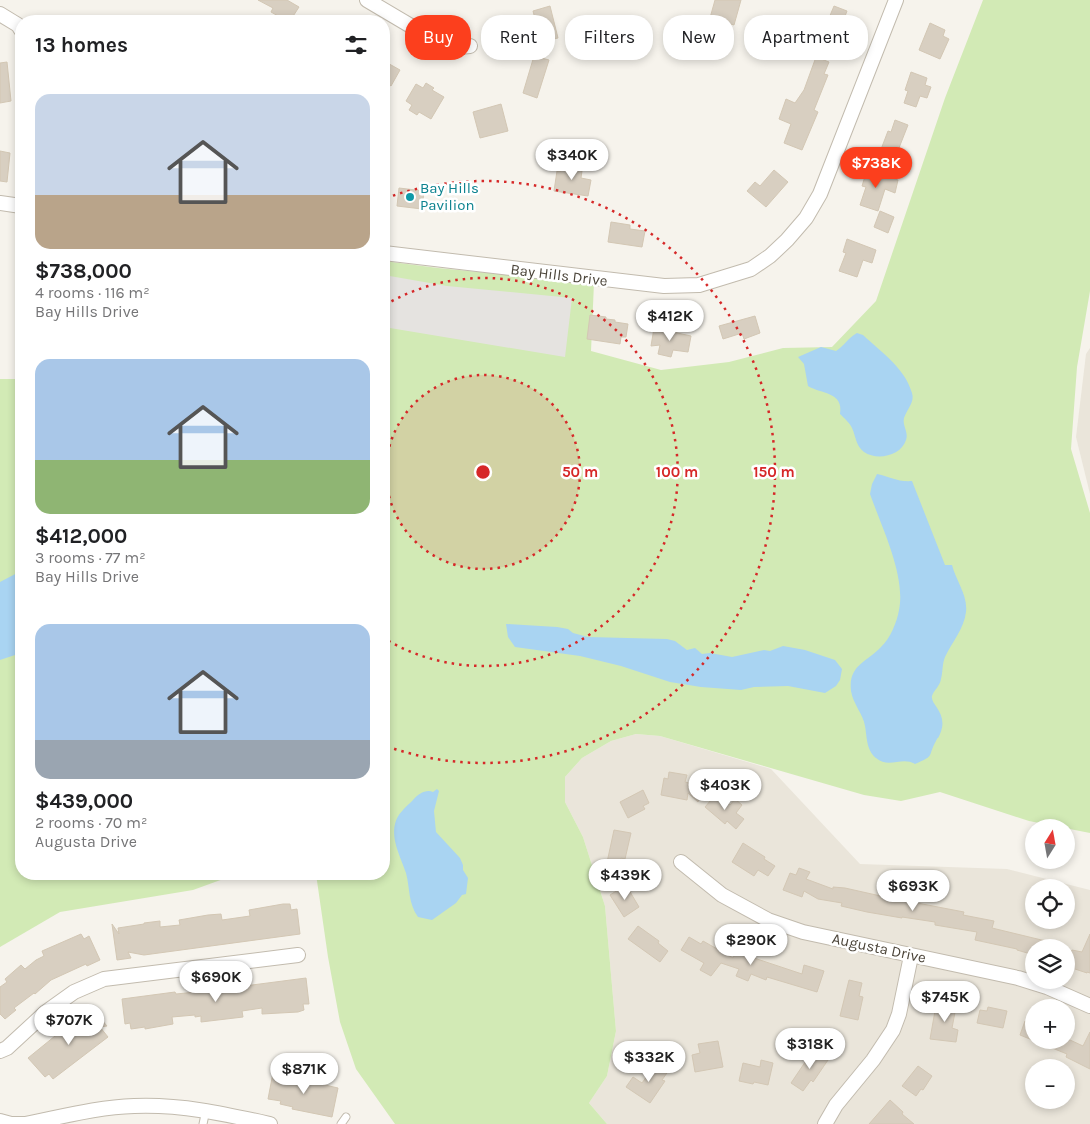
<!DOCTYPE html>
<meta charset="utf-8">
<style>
:root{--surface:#fff;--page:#f6f6f6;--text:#202124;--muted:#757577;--accent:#fc3f1d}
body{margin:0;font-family:Karla,sans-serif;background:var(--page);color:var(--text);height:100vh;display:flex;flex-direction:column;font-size:19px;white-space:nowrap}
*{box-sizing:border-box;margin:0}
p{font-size:16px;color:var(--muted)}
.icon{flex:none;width:28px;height:28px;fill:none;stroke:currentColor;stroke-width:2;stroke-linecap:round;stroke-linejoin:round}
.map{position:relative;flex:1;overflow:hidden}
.sheet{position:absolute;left:15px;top:15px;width:375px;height:865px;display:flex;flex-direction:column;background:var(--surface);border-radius:20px;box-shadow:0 2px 8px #0003}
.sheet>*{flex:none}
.banner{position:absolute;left:405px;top:15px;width:475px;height:45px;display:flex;gap:10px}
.needle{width:32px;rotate:11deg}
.buttons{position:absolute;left:1025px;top:819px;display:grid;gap:10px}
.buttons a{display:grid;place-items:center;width:50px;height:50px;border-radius:50%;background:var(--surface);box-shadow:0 2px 8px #0003;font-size:25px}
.price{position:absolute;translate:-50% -42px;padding:0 11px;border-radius:18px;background:#fff;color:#222;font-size:16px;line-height:32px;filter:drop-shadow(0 1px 2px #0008)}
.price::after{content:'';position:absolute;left:50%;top:30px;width:15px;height:11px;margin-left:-8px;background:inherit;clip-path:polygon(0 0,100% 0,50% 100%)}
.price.current{background:var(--accent);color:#fff}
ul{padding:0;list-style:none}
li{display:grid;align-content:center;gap:10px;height:265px;padding:0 20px}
li span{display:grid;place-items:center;height:155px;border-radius:15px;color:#555}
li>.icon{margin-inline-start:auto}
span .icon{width:90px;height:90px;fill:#fffc;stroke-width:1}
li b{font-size:21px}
h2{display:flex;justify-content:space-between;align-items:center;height:60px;padding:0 20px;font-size:21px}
.pill{padding:0 18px;border-radius:20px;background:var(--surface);box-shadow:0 2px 8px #0003;font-size:18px;line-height:45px}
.pill.current{background:var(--accent);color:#fff}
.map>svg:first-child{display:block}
</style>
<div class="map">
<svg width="1090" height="1124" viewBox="0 0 1090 1124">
<rect width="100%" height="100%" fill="#f6f3ec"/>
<g fill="#eae5da" fill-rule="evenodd">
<path d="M1090,348v146l-14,-57 10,-83z"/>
<path d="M636,734l24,2 111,33 89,95 147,5 83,21v234h-483l-18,-21 18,-27 9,-45 -11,-125 -22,-69 -18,-35v-25l17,-19 29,-17zM1034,888h32v32h-32zM1034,948h32v32h-32zM1034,1008h32v32h-32zM1034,1068h32v32h-32z"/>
</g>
<g fill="#d2eab5">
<path d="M983,0h107v291l-13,76 -6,82 19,64v320l-61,-12 -89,-29 -39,9 -37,-6 -204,-59 -24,-2 -25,7 -29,17 -17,19v25l18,35 22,69 11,125 -9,45 -18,27 18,21h-212l-39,-55 -16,-47 -12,-65 -12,-83h68v-613l54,7 156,15 -3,68 70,19 68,-8 54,-14 49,-1 44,-46 69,-203z"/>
<path d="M0,379h21v495h216l-44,16 -133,22 -60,35z"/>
</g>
<path fill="#e5e3e0" d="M384,275l63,11 125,12 -7,59 -181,-30z"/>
<g fill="#a9d4f2">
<path d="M857,333l6,2c18,17 42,33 49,58 3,9 -5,16 -8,25 -2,7 5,15 2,22 -5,16 -29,21 -42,12 -8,-6 -8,-15 -12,-24 -2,-5 -8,-10 -12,-14 4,-22 -19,-20 -32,-28l-4,-22 -6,-7 23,-10 15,4c8,-5 12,-13 21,-18z"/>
<path d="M877,474c14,3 20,8 35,7l33,84h7c4,16 16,30 14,47 -2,17 -14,30 -21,45 -3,7 -2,15 -4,22 -1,7 -7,11 -9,17 -2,9 17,17 8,38 -3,7 -1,1 -4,7 -9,16 0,14 -21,23 -13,-8 -26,5 -39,-6 -10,-8 -9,-22 -11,-32 -2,-12 -12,-22 -14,-35 -3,-26 16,-29 30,-44 9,-8 16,-25 18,-37 7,-34 -17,-82 -29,-116l2,-10z"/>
<path d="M21,571v82l-21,7v-78z"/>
<path d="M506,624l51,3 11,2 5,4 15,4 79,2 8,2 12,9 8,-2 7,6 8,-1 22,4 32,-7 6,1 13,-5 22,4 30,10 7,9 -2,11 -4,6 -11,7 -37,-7 -34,1 -13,3 -40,-3 -31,-5 -49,-16 -41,-10 -65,-9 -7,-10z"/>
<path d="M437,789l2,2 -5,20 2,21 24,26 3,7v5l5,8 -2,16 -4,1 -6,8 -24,17 -14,-3c-10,-14 -8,-29 -12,-44 -5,-15 -15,-33 -11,-49 2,-10 11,-17 18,-24 5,-6 13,-11 20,-8z"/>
</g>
<g fill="#d8cfc1" stroke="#d3c7b4">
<path d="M258,0h29l12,7 -9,14h-3l-16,-9 2,-4z"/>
<path d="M715,0h26l-7,25 -24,-7z"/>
<path d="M550,6l8,32 -17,4 -8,-31z"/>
<path d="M834,6l13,5 -5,13 4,1 -7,18 -16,-7 3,-5 -7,-3 5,-12 5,2z"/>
<path d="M930,23l15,7 -2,6 6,3 -9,20 -21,-9z"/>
<path d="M534,56l15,4 -12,38 -14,-5z"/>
<path d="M816,57l13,5 -5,12 4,1 -14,35 4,2 -16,38 -18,-7 7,-19 -12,-5 7,-20 9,4 9,-13z"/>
<path d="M384,61l16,9 -9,16 -7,-5z"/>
<path d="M7,62l4,39 -11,2v-40z"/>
<path d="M911,72l16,6 -2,7 6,2 -4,11 -7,-2 -4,11 -12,-4 4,-12 -3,-1z"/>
<path d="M426,83l8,5 -2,2 12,7 -13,22 -12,-7 -2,3 -8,-5 3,-5 -6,-4 10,-17 7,4z"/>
<path d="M501,104l7,27 -28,7 -7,-26z"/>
<path d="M895,120l13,5 -13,33 -15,-6 8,-21 3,1z"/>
<path d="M0,151l10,2 -3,29 -7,-1z"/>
<path d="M562,163l15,3v4l5,1 -1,7 10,2 -3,16 -34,-5 3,-20h4z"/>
<path d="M774,170l14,12 -22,25 -19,-16 8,-9 5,4z"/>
<path d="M867,170l31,10 -3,13 -10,-4 -7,22 -18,-6 6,-18 -4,-1z"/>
<path d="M399,188l25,3 -2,18 -25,-3z"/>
<path d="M880,211l14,6 -6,16 -14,-6z"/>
<path d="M611,222l19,3v4l15,2 -3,16 -34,-5z"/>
<path d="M847,239l29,11 -4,13 -9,-3 -6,17 -18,-6 7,-18 -3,-1z"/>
<path d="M590,315l16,2v2l9,1v2l13,2 -2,13h-5l-1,7 -33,-5z"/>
<path d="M755,316l5,17 -16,6 -2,-6 -19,6 -4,-13z"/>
<path d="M654,328l37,8 -3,16 -15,-2 -2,7 -13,-3 2,-9 -9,1z"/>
<path d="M669,772l18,3 -2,7 4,1 -1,3 13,2 -3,14 -10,-9 -1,7 -26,-5 3,-17 4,1z"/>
<path d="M643,790l6,13 -6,3 2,3 -17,9 -8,-16z"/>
<path d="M717,793l13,12 5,-6 7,6 -6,8 8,6 -8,10 -9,-8 -2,3 -20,-17z"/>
<path d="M614,830l17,3 -6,26 -4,-1 -3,12 -12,-3z"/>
<path d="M743,843l22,14 -1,2 11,7 -7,10 -10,-6 -4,6 -22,-14z"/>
<path d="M799,868l11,4 -4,7 27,10v-2l12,1 40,9 1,-5 14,4 1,-4 17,3 -1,8 47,9 -1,3 31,6 -2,7 66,16v4h-24v7l-17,-5v-1l-42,-9 2,-8 -42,-7v-3l-33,-5v1l-35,-6 -26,-6 1,-3 -24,-4 -14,-8 -2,6 -19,-7 7,-17 6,2z"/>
<path d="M626,885l13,22 -15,10 -14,-22z"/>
<path d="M283,904h7l1,6 6,-1 3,25 -156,21 -16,-3 3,6 -14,2 -5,-36 7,10 -1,-6 26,-4v-1l16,-2v6l20,-2 -1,-5 29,-5 13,-1 1,6 28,-4 -1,-6z"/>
<path d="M638,926l21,15 -1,2 10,8 -8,11 -32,-23z"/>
<path d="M81,934l3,5 5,-3 11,24 -13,6 -1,-2 -35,16 -16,14 -1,-1 -20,15 2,2 -11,9 -5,-5v-27l7,-5 -2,-3 16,-14 4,4 11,-9 8,-4 -2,-5z"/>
<path d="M1090,934v39l-3,-1v1l-21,-7v-3l6,-13 10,2z"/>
<path d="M689,937l12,7 2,-3 30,17 3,-6 66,22 2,-9 20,6 -7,21 -50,-15 -1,3 -15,-6 -3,7 -12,-5 3,-7 -18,-6 -10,13 -11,-6 4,-7 -23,-13z"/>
<path d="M306,978l3,26h-6l1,6 -6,2 -36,2v-6l-20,3 1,6 -42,5v-6l-6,1v-2l-23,2 1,7 -28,5v-2l-14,2 -1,-6 -5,1 -3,-25 53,-7 1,2 30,-3z"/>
<path d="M849,980l13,3 -3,13 4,1 -5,23 -18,-4z"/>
<path d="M943,1000l14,2 -5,26 6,2 -2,12 -26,-3 5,-28 6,1z"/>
<path d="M988,1007l19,4 -4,17 -26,-5 3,-13 7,1z"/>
<path d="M93,1010l14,16 -7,1 8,10 -55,42 -4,-5 -4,3 -17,-19 43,-35 2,3z"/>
<path d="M1025,1021l9,4v15h36l13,6 7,-14v37l-24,-12 1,-3 -47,-19z"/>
<path d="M718,1041l5,26 -28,5 -3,-17 8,-2 -2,-9z"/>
<path d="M814,1049l14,11 -15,22 -2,-2 -8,11 -12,-8z"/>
<path d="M761,1060l12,3 -5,22 -14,-3 -1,2 -14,-3 4,-18 17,4z"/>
<path d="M657,1062l12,8 -7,10 3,1 -15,22 -24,-16 7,-10 9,6z"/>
<path d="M918,1066l14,10 -9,14 -2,-1 -5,7 -14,-10z"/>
<path d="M273,1073l53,10 -1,2 13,3 -6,29 -40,-8 1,-2 -13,-3 1,-3 -13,-2z"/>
<path d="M890,1100l13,12 -1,2 12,10h-45z"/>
</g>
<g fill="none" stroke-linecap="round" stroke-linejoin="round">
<defs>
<g id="lane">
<path d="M203,1124l3,-14"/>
<path d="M341,1124l5,-7"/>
</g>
<g id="street">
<path d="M367,0l81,48 22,-2"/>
<path d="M0,14l18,11 3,5"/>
<path d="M0,203l21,3"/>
<path d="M384,253l280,33 35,-1 52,-16 19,-13 17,-16 19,-22 14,-24 76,-194"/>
<path d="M681,862l41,33 46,25 35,12 215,46 29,9 43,19"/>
<path d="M0,1051l7,-3 39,-36 28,-20 30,-13 194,-24"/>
<path d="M0,1121l11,3h14c36,-7 73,-17 109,-18 47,-2 91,8 136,18"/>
<path d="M825,1124l11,-19 37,-45 20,-30 6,-16 12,-58"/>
</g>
</defs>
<use href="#lane" stroke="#c2bbae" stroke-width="9"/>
<use href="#street" stroke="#c2bbae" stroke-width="16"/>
<use href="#lane" stroke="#fff" stroke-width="7"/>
<use href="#street" stroke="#fff" stroke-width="14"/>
</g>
<circle cx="483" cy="472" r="97" fill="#d62828" fill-opacity=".12"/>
<g fill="none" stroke="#d62828" stroke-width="2.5" stroke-dasharray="2.5 5">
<circle cx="483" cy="472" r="97"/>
<path d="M385 305A194 194 0 1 1 385 639"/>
<path d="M386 198A291 291 0 1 1 386 746"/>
</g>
<circle fill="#0f9aa8" stroke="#fff" stroke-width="2" cx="410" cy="197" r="5"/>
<g text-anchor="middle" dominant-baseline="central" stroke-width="5" stroke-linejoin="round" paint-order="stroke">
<g font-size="15" fill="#0d838f" stroke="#fff" text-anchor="start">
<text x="420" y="188">Bay Hills<tspan x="420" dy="17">Pavilion</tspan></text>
</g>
<g font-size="15" fill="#4b4439" stroke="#fff">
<text transform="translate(559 275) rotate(7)">Bay Hills Drive</text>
<text transform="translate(879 948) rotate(12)">Augusta Drive</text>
</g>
</g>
<circle cx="483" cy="472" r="8" fill="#d62828" stroke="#fff" stroke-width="2.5"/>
<g font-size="15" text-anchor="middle" font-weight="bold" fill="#d62828" stroke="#fff" stroke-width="5" stroke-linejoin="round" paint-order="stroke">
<text x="580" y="477">50 m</text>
<text x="677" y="477">100 m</text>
<text x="774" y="477">150 m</text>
</g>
</svg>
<div class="buttons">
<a><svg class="needle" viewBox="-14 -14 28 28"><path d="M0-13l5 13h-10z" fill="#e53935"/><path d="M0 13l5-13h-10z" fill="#757577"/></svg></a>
<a><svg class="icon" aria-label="locate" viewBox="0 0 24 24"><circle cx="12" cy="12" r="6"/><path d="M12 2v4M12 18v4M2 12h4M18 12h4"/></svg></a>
<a><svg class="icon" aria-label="layers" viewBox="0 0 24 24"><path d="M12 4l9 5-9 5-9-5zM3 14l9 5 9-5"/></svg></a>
<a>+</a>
<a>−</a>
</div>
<b class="price" style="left:572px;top:181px">$340K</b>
<b class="price current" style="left:876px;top:189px">$738K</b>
<b class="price" style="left:670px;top:342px">$412K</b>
<b class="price" style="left:725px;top:811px">$403K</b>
<b class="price" style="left:625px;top:901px">$439K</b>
<b class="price" style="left:913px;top:912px">$693K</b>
<b class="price" style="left:751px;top:966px">$290K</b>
<b class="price" style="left:216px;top:1003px">$690K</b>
<b class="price" style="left:945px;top:1023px">$745K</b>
<b class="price" style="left:69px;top:1046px">$707K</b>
<b class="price" style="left:810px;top:1070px">$318K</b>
<b class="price" style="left:649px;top:1083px">$332K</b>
<b class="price" style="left:304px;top:1095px">$871K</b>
<div class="banner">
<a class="pill current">Buy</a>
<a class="pill">Rent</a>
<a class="pill">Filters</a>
<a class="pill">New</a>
<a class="pill">Apartment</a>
</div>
<section class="sheet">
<h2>13 homes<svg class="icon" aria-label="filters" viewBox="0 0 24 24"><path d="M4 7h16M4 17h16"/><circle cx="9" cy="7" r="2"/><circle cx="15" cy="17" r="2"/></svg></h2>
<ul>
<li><span style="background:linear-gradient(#c9d6e8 65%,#b9a48a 0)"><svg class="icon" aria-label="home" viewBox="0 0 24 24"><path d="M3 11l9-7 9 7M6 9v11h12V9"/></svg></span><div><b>$738,000</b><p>4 rooms · 116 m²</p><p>Bay Hills Drive</p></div></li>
<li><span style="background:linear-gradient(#a9c7e8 65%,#8fb573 0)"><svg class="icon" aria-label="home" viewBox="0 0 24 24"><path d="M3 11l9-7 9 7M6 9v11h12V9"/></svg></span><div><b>$412,000</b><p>3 rooms · 77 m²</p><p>Bay Hills Drive</p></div></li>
<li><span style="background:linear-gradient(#a9c7e8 75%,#9aa5b1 0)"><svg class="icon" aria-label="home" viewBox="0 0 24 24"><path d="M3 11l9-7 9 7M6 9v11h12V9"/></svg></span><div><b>$439,000</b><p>2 rooms · 70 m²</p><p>Augusta Drive</p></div></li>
</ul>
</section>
</div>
